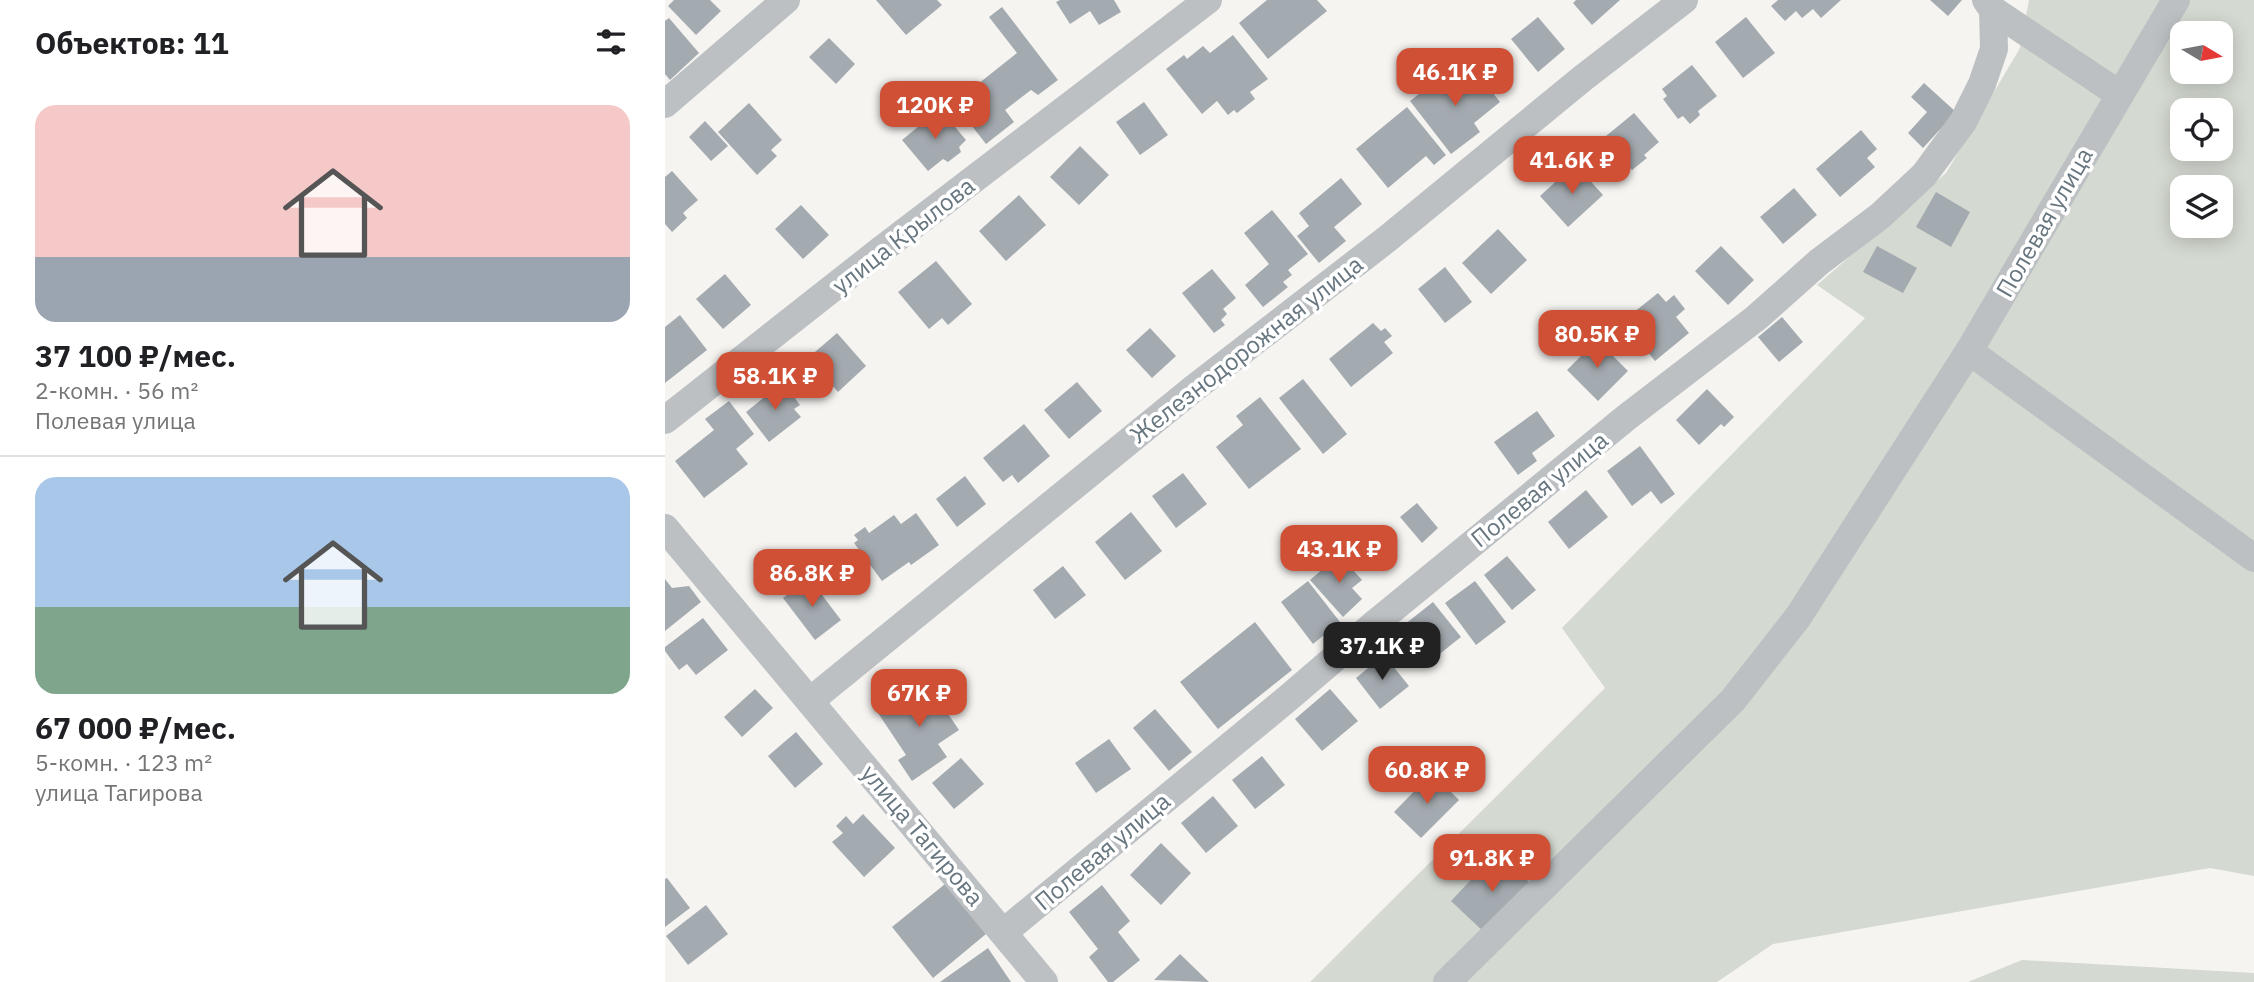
<!DOCTYPE html>
<html lang="ru">
<meta charset="utf-8">
<style>
:root{--surface:#fff;--page:#f2f2f2;--text:#202124;--muted:#757577;--line:#e0e0e0;--accent:#d05036}
body{margin:0;font-family:"IBM Plex Sans",sans-serif;background:var(--page);color:var(--text);height:100vh;display:flex;flex-direction:column;font-size:26px;white-space:nowrap}
*{box-sizing:border-box;margin:0}
p{font-size:23px;color:var(--muted)}
.icon{flex:none;width:38px;height:38px;fill:none;stroke:currentColor;stroke-width:2;stroke-linecap:round;stroke-linejoin:round}
.map{position:relative;flex:1;overflow:hidden}
.drawer{display:flex;flex-direction:column;background:var(--surface);width:665px}
.drawer>*{flex:none}
.needle{width:46px;rotate:100deg}
.fabs{position:absolute;left:1505px;top:21px;display:grid;gap:14px}
.fabs a{display:grid;place-items:center;width:63px;height:63px;border-radius:14px;background:var(--surface);box-shadow:0 4px 18px #0003;font-size:35px}
.price{position:absolute;translate:-50% -60px;padding:0 16px;border-radius:14px;background:var(--accent);color:#fff;font-size:23px;line-height:46px;filter:drop-shadow(0 2px 4px #0008)}
.price::after{content:'';position:absolute;left:50%;top:42px;width:21px;height:16px;margin-left:-10px;background:inherit;clip-path:polygon(0 0,100% 0,50% 100%)}
.price.on{background:#222;color:#fff}
ul{padding:0;list-style:none}
li{display:grid;align-content:center;gap:14px;height:371px;padding:0 35px}
li+li{border-top:2px solid var(--line)}
li span{display:grid;place-items:center;height:217px;border-radius:21px;color:#555}
li>.icon{margin-inline-start:auto}
span .icon{width:126px;height:126px;fill:#fffc;stroke-width:1}
li b{font-size:30px}
h2{display:flex;justify-content:space-between;align-items:center;height:84px;padding:0 35px;font-size:30px}
main{display:flex;flex:1;min-height:0}
.map>svg:first-child{display:block}
</style>
<main>
<section class="drawer">
<h2>Объектов: 11<svg class="icon" aria-label="filters" viewBox="0 0 24 24"><path d="M4 7h16M4 17h16"/><circle cx="9" cy="7" r="2"/><circle cx="15" cy="17" r="2"/></svg></h2>
<ul>
<li><span style="background:linear-gradient(#f6c9c9 70%,#9aa5b1 0)"><svg class="icon" aria-label="home" viewBox="0 0 24 24"><path d="M3 11l9-7 9 7M6 9v11h12V9"/></svg></span><div><b>37 100 ₽/мес.</b><p>2-комн. · 56 m²</p><p>Полевая улица</p></div></li>
<li><span style="background:linear-gradient(#a9c7e8 60%,#7fa58c 0)"><svg class="icon" aria-label="home" viewBox="0 0 24 24"><path d="M3 11l9-7 9 7M6 9v11h12V9"/></svg></span><div><b>67 000 ₽/мес.</b><p>5-комн. · 123 m²</p><p>улица Тагирова</p></div></li>
</ul>
</section>
<div class="map">
<svg width="1589" height="982" viewBox="0 0 1589 982">
<rect width="100%" height="100%" fill="#f5f4f1"/>
<g fill="#d4d9d1" fill-rule="evenodd">
<path d="M1364,0h225v876l-44,-8 -437,76 -56,38h-407l295,-294 -43,-60 303,-310 -48,-33 129,-112 74,-125zM1517,33h39v39h-39zM1517,110h39v39h-39zM1517,187h39v39h-39z"/>
<path d="M1357,960l232,13v9h-286z"/>
</g>
<g fill="#a4abb0">
<path d="M9,0h36l11,11 -25,24 -28,-29z"/>
<path d="M211,0h61l5,5 -36,30z"/>
<path d="M395,0h54l7,12 -22,13 -9,-14 -20,13 -14,-22z"/>
<path d="M602,0h50l10,11 -59,48 -29,-36z"/>
<path d="M911,0h44l-28,25 -19,-22z"/>
<path d="M1113,0h63l-20,18 -8,-9 -11,9 -6,-7 -11,10 -14,-15z"/>
<path d="M1265,0h32l-14,16z"/>
<path d="M337,7l56,73 -20,15 -7,-5 -26,20 9,12 -28,22 -32,-41 63,-50 -28,-36z"/>
<path d="M873,17l27,32 -27,23 -27,-33z"/>
<path d="M1081,17l29,36 -32,25 -28,-36z"/>
<path d="M4,18l30,35 -29,27 -5,-6v-53z"/>
<path d="M568,35l35,44 -18,13 5,7 -18,14 -3,-3 -6,5 -11,-14 -15,13 -36,-45 18,-14 3,4 16,-13 7,7z"/>
<path d="M164,38l26,26 -19,20 -27,-27z"/>
<path d="M1027,65l25,31 -19,15 2,4 -10,9 -7,-8 -5,3 -15,-20 4,-3 -5,-7z"/>
<path d="M809,69l26,33 -26,21 6,9 -29,22 -41,-53 37,-29 9,12z"/>
<path d="M1259,83l32,29 -33,36 -15,-15 19,-21 -16,-15z"/>
<path d="M479,102l24,33 -28,20 -24,-33z"/>
<path d="M84,103l33,37 -11,10 6,6 -20,19 -39,-43z"/>
<path d="M742,107l39,48 -12,10 -8,-9 -38,32 -32,-39z"/>
<path d="M275,109l26,31 -7,7 2,5 -13,10 -5,-3 -15,12 -26,-31z"/>
<path d="M969,113l25,29 -15,13 3,3 -15,12 -10,-10 -4,3 -18,-22z"/>
<path d="M40,121l23,25 -17,15 -22,-24z"/>
<path d="M1196,130l16,19 -10,9 8,9 -35,30 -24,-28z"/>
<path d="M415,146l29,29 -30,30 -29,-28z"/>
<path d="M910,164l28,31 -35,32 -28,-31z"/>
<path d="M7,171l26,29 -15,13 4,5 -15,14 -7,-8v-47z"/>
<path d="M676,178l21,26 -28,23 12,14 -27,22 -22,-27 12,-10 -10,-13z"/>
<path d="M1129,188l23,27 -34,29 -23,-27z"/>
<path d="M1271,192l34,20 -19,35 -35,-20z"/>
<path d="M354,195l27,30 -40,36 -27,-30z"/>
<path d="M136,205l28,30 -26,24 -28,-30z"/>
<path d="M607,210l36,44 -20,16 4,5 -9,7 5,5 -25,20 -18,-22 24,-21 -25,-31z"/>
<path d="M833,229l29,31 -36,34 -29,-31z"/>
<path d="M1056,246l33,34 -26,25 -33,-34z"/>
<path d="M1212,246l40,22 -14,25 -40,-21z"/>
<path d="M271,261l36,43 -24,21 -6,-7 -13,11 -31,-37z"/>
<path d="M780,267l27,35 -27,21 -27,-34z"/>
<path d="M547,269l24,29 -13,11 4,5 -6,6 4,5 -11,8 -32,-40z"/>
<path d="M60,274l26,31 -28,24 -27,-30z"/>
<path d="M993,293l8,9 8,-7 11,14 -9,8 13,16 -34,28 -32,-40z"/>
<path d="M15,315l27,35 -42,33v-56z"/>
<path d="M1117,317l21,25 -24,20 -21,-25z"/>
<path d="M708,323l8,8 4,-3 7,8 -8,6 9,11 -42,34 -22,-28z"/>
<path d="M485,328l26,28 -24,22 -26,-28z"/>
<path d="M172,333l29,33 -28,26 -30,-34z"/>
<path d="M932,340l31,31 -30,30 -31,-31z"/>
<path d="M638,379l44,55 -24,20 -44,-56z"/>
<path d="M118,382l17,23 -6,4 7,8 -32,25 -23,-30z"/>
<path d="M412,382l25,29 -33,28 -25,-29z"/>
<path d="M1042,389l27,28 -10,10 -3,-3 -22,21 -23,-25z"/>
<path d="M595,397l41,52 -52,40 -33,-42 27,-22 -7,-9z"/>
<path d="M64,401l25,33 -18,15 12,15 -44,34 -29,-37 39,-31 -9,-11z"/>
<path d="M872,411l18,25 -23,17 5,8 -19,14 -24,-33z"/>
<path d="M359,424l26,32 -32,27 -6,-8 -9,7 -20,-24z"/>
<path d="M975,446l35,48 -14,10 -10,-13 -19,15 -25,-35z"/>
<path d="M518,473l24,31 -31,24 -24,-32z"/>
<path d="M300,476l21,28 -29,23 -21,-28z"/>
<path d="M921,490l22,27 -39,32 -21,-27z"/>
<path d="M752,503l21,25 -16,15 -22,-26z"/>
<path d="M466,512l31,39 -37,29 -30,-38z"/>
<path d="M251,513l23,32 -28,20 -2,-3 -27,19 -28,-38 4,-3 -4,-5 11,-8 4,6 25,-18 7,9z"/>
<path d="M674,555l23,25 -10,8 10,11 -19,18 -33,-37z"/>
<path d="M842,556l29,34 -24,20 -28,-35z"/>
<path d="M398,566l23,29 -31,24 -22,-29z"/>
<path d="M144,578l32,42 -26,20 -32,-42z"/>
<path d="M0,579l7,9 17,-2 12,16 -36,29z"/>
<path d="M643,581l32,41 -27,22 -32,-42z"/>
<path d="M810,581l31,41 -30,23 -31,-42z"/>
<path d="M768,602l28,35 -24,19 -6,-7 -19,15 -22,-28z"/>
<path d="M38,618l25,32 -32,25 -9,-11 -8,6 -14,-19v-4z"/>
<path d="M590,622l37,48 -74,59 -38,-47z"/>
<path d="M719,655l25,31 -29,23 -24,-31z"/>
<path d="M261,681l33,49 -21,14 9,13 -35,24 -14,-21 8,-5 -28,-42z"/>
<path d="M90,689l18,19 -31,29 -18,-20z"/>
<path d="M665,689l28,32 -36,30 -27,-32z"/>
<path d="M490,709l37,43 -23,19 -36,-43z"/>
<path d="M131,732l27,32 -28,24 -27,-32z"/>
<path d="M444,739l22,30 -35,24 -21,-30z"/>
<path d="M597,756l23,29 -30,24 -23,-29z"/>
<path d="M296,758l23,26 -30,25 -22,-26z"/>
<path d="M767,773l27,27 -38,38 -27,-26z"/>
<path d="M548,796l25,30 -32,27 -25,-30z"/>
<path d="M198,814l32,34 -31,29 -32,-35 11,-9 -7,-7 10,-10 7,8z"/>
<path d="M496,843l30,30 -30,32 -31,-30z"/>
<path d="M832,852l36,34 -46,49 -36,-34z"/>
<path d="M2,878l23,30 -25,19v-48z"/>
<path d="M280,884l41,50 -53,44 -41,-51z"/>
<path d="M437,885l28,36 -12,11 22,28 -27,22h-5l-19,-25 9,-8 -29,-37z"/>
<path d="M41,905l22,29 -40,31 -22,-29z"/>
<path d="M323,948l23,34h-71z"/>
<path d="M515,954l29,28 -55,-2z"/>
</g>
<g fill="none" stroke-linecap="round" stroke-linejoin="round">
<g stroke="#bcc0c3" stroke-width="28">
<path d="M1328,10l126,84"/>
<path d="M0,104l121,-104"/>
<path d="M1304,351l285,207"/>
<path d="M0,420l216,-170 327,-250"/>
<path d="M0,528l379,454"/>
<path d="M145,701l383,-312 194,-150 196,-161 101,-78"/>
<path d="M339,932l283,-233 91,-78 249,-204 129,-99 63,-56 61,-46 44,-41 39,-53 19,-38 12,-35 -1,-39 -7,-10"/>
<path d="M782,982l286,-282 65,-83 171,-266 207,-351"/>
</g>
</g>
<g text-anchor="middle" dominant-baseline="central" stroke-width="7" stroke-linejoin="round" paint-order="stroke">
<g font-size="24" fill="#67767f" stroke="#fff">
<text transform="translate(1379 222) rotate(-60)">Полевая улица</text>
<text transform="translate(238 235) rotate(-38)">улица Крылова</text>
<text transform="translate(581 349) rotate(-38)">Железнодорожная улица</text>
<text transform="translate(874 489) rotate(-39)">Полевая улица</text>
<text transform="translate(258 835) rotate(50)">улица Тагирова</text>
<text transform="translate(437 851) rotate(-40)">Полевая улица</text>
</g>
</g>
</svg>
<div class="fabs">
<a><svg class="needle" viewBox="-14 -14 28 28"><path d="M0-13l5 13h-10z" fill="#e53935"/><path d="M0 13l5-13h-10z" fill="#757577"/></svg></a>
<a><svg class="icon" aria-label="locate" viewBox="0 0 24 24"><circle cx="12" cy="12" r="6"/><path d="M12 2v4M12 18v4M2 12h4M18 12h4"/></svg></a>
<a><svg class="icon" aria-label="layers" viewBox="0 0 24 24"><path d="M12 4l9 5-9 5-9-5zM3 14l9 5 9-5"/></svg></a>
</div>
<b class="price" style="left:790px;top:108px">46.1K ₽</b>
<b class="price" style="left:270px;top:141px">120K ₽</b>
<b class="price" style="left:907px;top:196px">41.6K ₽</b>
<b class="price" style="left:932px;top:370px">80.5K ₽</b>
<b class="price" style="left:110px;top:412px">58.1K ₽</b>
<b class="price" style="left:674px;top:585px">43.1K ₽</b>
<b class="price" style="left:147px;top:609px">86.8K ₽</b>
<b class="price on" style="left:717px;top:682px">37.1K ₽</b>
<b class="price" style="left:254px;top:729px">67K ₽</b>
<b class="price" style="left:762px;top:806px">60.8K ₽</b>
<b class="price" style="left:827px;top:894px">91.8K ₽</b>
</div>
</main>
